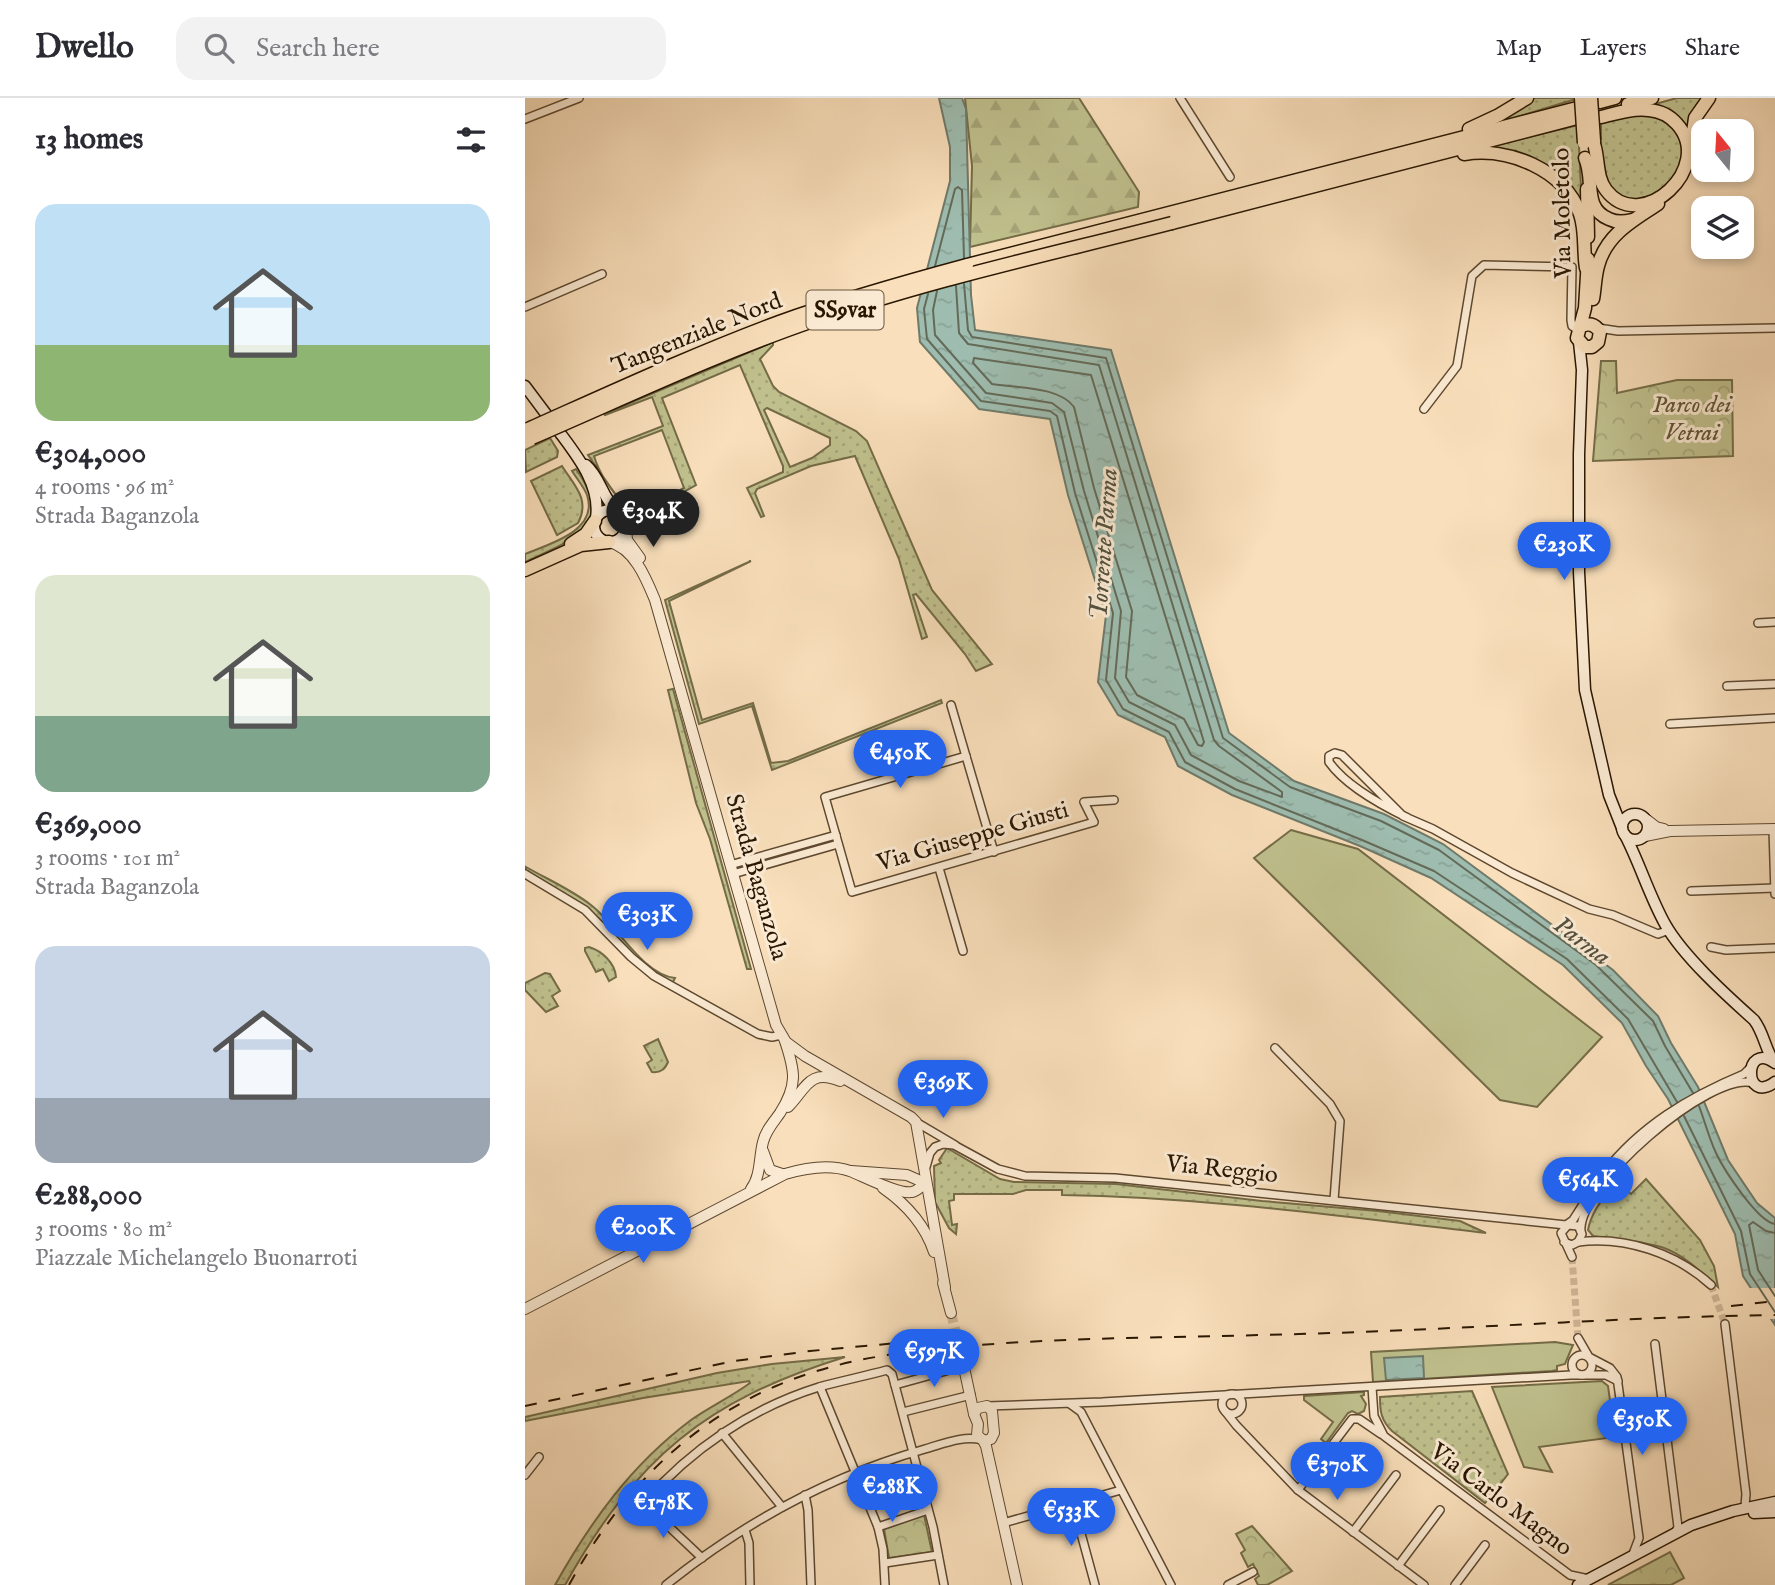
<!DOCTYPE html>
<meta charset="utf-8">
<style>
:root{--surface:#fff;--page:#f2f2f3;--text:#2b2b33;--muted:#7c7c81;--line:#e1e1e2;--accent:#2563eb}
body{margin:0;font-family:"IM FELL English",serif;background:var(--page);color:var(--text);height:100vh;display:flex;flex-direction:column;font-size:26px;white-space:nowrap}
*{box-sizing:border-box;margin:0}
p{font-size:23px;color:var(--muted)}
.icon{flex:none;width:38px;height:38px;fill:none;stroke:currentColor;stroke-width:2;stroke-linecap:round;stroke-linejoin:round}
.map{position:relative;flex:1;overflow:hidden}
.panel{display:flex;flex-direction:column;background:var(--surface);width:525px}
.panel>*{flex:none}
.needle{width:46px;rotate:342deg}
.fabs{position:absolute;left:1166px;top:21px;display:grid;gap:14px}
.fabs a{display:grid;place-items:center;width:63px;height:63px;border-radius:14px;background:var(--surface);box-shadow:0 4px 10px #0003;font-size:35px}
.price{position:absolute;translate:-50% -60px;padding:0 16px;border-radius:24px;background:var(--accent);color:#fff;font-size:23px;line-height:46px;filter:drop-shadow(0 2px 4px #0008)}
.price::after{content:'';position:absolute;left:50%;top:42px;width:21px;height:16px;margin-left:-10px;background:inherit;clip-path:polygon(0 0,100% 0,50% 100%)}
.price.selected{background:#222;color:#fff}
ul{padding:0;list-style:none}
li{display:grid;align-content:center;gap:14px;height:371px;padding:0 35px}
li span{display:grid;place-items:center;height:217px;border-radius:21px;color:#555}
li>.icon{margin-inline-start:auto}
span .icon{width:126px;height:126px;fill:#fffc;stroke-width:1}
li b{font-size:30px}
h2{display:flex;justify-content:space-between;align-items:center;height:84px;padding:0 35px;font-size:30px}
header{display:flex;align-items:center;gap:42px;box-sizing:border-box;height:98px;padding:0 35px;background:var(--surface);border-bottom:2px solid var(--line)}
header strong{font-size:33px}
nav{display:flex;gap:38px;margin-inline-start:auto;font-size:24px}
.search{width:490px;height:63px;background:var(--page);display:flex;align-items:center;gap:18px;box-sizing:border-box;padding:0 24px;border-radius:21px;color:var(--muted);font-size:26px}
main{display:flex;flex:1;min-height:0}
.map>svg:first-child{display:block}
</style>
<header>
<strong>Dwello</strong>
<div class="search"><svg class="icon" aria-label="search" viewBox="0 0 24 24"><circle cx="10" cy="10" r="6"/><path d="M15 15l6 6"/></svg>Search here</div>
<nav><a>Map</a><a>Layers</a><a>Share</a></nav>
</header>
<main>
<section class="panel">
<h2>13 homes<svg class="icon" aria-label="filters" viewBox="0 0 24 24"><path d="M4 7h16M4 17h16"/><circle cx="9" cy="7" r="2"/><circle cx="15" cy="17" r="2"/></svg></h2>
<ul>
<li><span style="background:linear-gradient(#bfe0f5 65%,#8fb573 0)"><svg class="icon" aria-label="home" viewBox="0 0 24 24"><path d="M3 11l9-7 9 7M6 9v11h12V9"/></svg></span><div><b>€304,000</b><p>4 rooms · 96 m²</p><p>Strada Baganzola</p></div></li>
<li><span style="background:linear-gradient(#dfe7d0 65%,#7fa58c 0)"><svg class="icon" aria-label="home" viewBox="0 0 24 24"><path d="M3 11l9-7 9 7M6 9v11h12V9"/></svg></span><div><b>€369,000</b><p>3 rooms · 101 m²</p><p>Strada Baganzola</p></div></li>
<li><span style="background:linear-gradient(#c9d6e8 70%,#9aa5b1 0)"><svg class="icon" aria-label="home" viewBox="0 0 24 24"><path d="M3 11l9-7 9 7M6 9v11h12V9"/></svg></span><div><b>€288,000</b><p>3 rooms · 80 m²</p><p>Piazzale Michelangelo Buonarroti</p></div></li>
</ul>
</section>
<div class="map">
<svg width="1250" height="1487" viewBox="0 0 1250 1487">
<defs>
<pattern id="grass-dots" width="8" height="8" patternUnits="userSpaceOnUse" patternTransform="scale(1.75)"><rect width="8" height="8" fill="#c0c18e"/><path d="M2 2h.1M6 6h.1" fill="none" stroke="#a5a579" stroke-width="1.8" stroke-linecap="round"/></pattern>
<pattern id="forest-firs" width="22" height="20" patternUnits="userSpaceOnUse" patternTransform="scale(1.75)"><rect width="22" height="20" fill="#c0c18e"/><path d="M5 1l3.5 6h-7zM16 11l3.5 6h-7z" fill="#a5a579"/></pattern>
<pattern id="park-crowns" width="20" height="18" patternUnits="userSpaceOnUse" patternTransform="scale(1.75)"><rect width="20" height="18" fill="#c0c18e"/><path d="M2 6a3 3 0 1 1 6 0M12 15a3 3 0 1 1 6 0" fill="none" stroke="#a5a579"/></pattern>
<pattern id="water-ripples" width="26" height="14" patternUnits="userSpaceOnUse" patternTransform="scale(1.75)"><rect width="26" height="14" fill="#9ebdb0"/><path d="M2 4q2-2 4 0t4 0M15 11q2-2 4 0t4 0" fill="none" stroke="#88a296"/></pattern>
</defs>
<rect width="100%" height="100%" fill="#f9dfbb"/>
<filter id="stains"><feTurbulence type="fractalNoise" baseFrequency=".00286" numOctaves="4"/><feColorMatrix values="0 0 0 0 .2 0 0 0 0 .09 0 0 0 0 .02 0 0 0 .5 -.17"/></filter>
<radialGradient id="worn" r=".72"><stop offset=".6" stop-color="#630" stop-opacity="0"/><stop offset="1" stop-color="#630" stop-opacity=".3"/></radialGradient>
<g fill="url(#grass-dots)" stroke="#746c47" stroke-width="2" fill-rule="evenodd">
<path d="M1007,0h44v1l-79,24z"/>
<path d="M1152,0h27l-16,31 -16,-15 -17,-10z"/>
<path d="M1096,17h37l23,19 3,27 -21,31 -31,9 -20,-9 -11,-22v-49z"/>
<path d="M1053,27l4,84 -15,-22 -83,-39z"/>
<path d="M248,244v3l-13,14 13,27 6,6 77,39 11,10 65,149 60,74 -16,7 -11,-17 -49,-60 -3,1 14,42 -5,2 -23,-80 -44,-103 -44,10 -54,23 -2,4 9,23 -3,1 -14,-29 36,-16v-6l-43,-101 -78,33 34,87 -59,33 1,7 -4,3 -4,-13 -42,-60 75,-29 -11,-29 -47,18 -1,-1zM242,310l63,30v7l-18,13 -22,9 -26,-57zM137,332l22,58 -50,27c-15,-15 -34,-38 -40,-59z"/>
<path d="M25,340l8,13 -1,6 -31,15 -1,-22z"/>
<path d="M37,368c11,18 29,33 16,57l-21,12 -26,-54z"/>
<path d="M51,371c41,58 -4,71 -51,93v-8c24,-10 74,-23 62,-59 -3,-8 -10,-16 -15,-24z"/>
<path d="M226,463l-82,40 33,119 51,-17 18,60 17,-2 153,-61 1,3 -170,67 -20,-64 -53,18 -34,-124z"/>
<path d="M148,591l78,280h-4l-37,-130 -14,-36 -28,-113z"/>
<path d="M1,769c21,12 46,23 65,38 26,20 51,69 84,73l-3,6 -34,-24 -48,-50 -64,-40z"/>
<path d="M64,849c13,4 26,16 27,30l-7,4 -6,-12 -7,3 -11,-21v-3z"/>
<path d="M20,875l5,1 10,17 -8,5 6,10 -12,6 -21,-22v-7z"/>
<path d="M133,941l10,23c-3,7 -7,11 -16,10l-5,-9 5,-3 -8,-14z"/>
<path d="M422,1050l53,31 14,3 102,2 146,17 116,10 82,10 26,12c-141,-16 -282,-36 -424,-38v-5h-36l-13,4h-59v6l-5,1 3,24 5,-1 -1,10 -7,-6 -14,-26 -1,-36 7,-3 -2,-3z"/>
<path d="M1121,1081l54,61 14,26 4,21c-16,-14 -34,-32 -54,-39 -23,-8 -48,-8 -71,-12l-5,-6c3,-18 17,-34 27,-49l16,13z"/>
<path d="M320,1259c-139,43 -209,101 -280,228h-10c36,-64 76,-120 136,-165 18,-13 40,-23 59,-37l-1,-2 -106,17 -118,23v-4l192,-44 55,-9z"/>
<path d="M947,1293l36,83 -23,29 -93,-72c-11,-11 -12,-19 -12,-34z"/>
</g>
<path fill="url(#forest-firs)" stroke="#746c47" stroke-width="2" d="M440,0h114l60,94 -1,15 -168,40 2,-81z"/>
<g fill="url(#park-crowns)" stroke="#746c47" stroke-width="2">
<path d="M1076,263h15l1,32 60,-13h55l1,76 -140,5z"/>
<path d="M399,1417l8,37 -43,6 -5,-29z"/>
<path d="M727,1428l40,45 -25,14h-9l-3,-6 4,-3 -6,-12 -5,3 -7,-14 4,-3 -9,-16z"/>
<path d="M1145,1454l14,26 -13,7h-63z"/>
</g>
<g fill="#c0c18e" stroke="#746c47" stroke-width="2">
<path d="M766,732l67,19 244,188 -65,70 -37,-7 -246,-242z"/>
<path d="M1030,1244l18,3 -8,19 -8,2v4l-5,1 -179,11 -2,-30z"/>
<path d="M1077,1283l6,5 7,51 -76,10 13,25 -28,-5 -32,-80z"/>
<path d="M839,1294v3l-3,1 5,8 -2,7 -6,3 -6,-3 -4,2 -22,30 -5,-4 12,-17 -29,-22v-4z"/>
</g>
<g fill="url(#water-ripples)" stroke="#6f7a6a" stroke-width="2">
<path d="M414,0h23l4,11 5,186 4,35 136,20 118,383 65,48 90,33 59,30 170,126 45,46 13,27 27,44 30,73 29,43 18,15v107l-32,-49 -8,-42 -67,-135 -22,-33 -24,-43 -59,-58 -132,-87 -71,-32 -128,-51 -54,-29 -13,-29 -47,-22 -20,-33 8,-67 -38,-120 -18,-76 -71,-10 -59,-67 -3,-34 33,-127v-34z"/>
<path d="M898,1258l1,22 -38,2 -2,-22z"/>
</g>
<path fill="#f9dfbb" d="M1222,1190h28v31h-8z"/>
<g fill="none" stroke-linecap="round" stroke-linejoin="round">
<g stroke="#646a58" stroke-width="2">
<path d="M410,168l20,-77 3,-2 4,3 2,68"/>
<path d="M439,186l4,46 4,7 134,21 117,380 67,49 91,34 58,29 157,115 57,56 12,25 28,47"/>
<path d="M412,193l-4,19 2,25 51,58 66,10 12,9 20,79 37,120 -6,67 14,24 46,23 16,30 48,26 43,16v-5l-63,-46 -5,-6 -115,-375 -131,-21 -9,-11 -3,-47"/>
<path d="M403,196l-4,15 3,30 54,62 69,10 7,5 18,77 38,120 -7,67 17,29 46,23 16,30 50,27 127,51 72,31 133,88 61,60 49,83"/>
<path d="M449,260l117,17 113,367 -2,4 -4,-1 -14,-26 -47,-24 -11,-18 6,-66 -38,-123 -20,-81c-15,-21 -58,-19 -82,-23l-19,-21z"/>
<path d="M1174,1008c6,16 10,32 17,47 8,17 42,69 59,71"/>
<path d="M1159,1018l57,115 9,43 25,38"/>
<path d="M1250,1135l-9,-2 -13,-9 -4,3 9,45 17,26"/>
</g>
<g stroke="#cfb796" stroke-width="7" stroke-dasharray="7 3.5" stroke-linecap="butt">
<path d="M1047,1159l6,81"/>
<path d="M1186,1187l14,39"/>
</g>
<path stroke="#cfb796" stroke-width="10" stroke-dasharray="10 5" stroke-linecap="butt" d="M426,1215l9,36"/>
<defs>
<g id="minor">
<path d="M655,0l50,79"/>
<path d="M0,21l54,-21"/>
<path d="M0,209l77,-33"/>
<path d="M1073,230l20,3 157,-3"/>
<path d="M899,311l33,-43 15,-90 12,-11 88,2 -1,53 1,6 6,4"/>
<path d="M1233,525l17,-1"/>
<path d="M1202,588l48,-2"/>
<path d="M426,607l43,147"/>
<path d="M1145,626l105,-6"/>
<path d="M441,658l-141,41 27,95 242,-70 -10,-20 30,-2"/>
<path d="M883,720c-27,-13 -62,-32 -79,-56v-6l6,-3 7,2 61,61 30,13 79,44 77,36 24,6 45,19 11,-4"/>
<path d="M1248,731l2,65"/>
<path d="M205,767l106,-30"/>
<path d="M414,770l24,83"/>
<path d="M0,776l60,36 46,47 23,19 104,58 14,3 9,-2"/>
<path d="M208,776l105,-30"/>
<path d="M1166,793l84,-3"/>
<path d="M1186,849l15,3 49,-2"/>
<path d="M750,950l55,56 10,17 -6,79"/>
<path d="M391,1024l39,23"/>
<path d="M401,1069l4,-14 5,-6 8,-3 11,1 44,24 27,7 90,2 451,47 7,-5c10,-15 19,-31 30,-46 37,-48 86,-77 141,-100l6,-6"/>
<path d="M1056,1134c-5,-45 130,-162 172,-149"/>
<path d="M1039,1144l8,3 6,-3 4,-8 -4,-8 -10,-1 -7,8 11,24"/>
<path d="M1053,1144c47,-6 98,11 133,43"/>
<path d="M1200,1226l21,170 -1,12 -3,3"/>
<path d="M1053,1240l11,19 21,11 7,9 22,161 -6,16"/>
<path d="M1130,1246l23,183 -3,6"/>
<circle cx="1057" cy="1267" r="10"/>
<path d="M370,1287l69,-19"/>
<path d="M295,1289l58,140 5,22 2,36"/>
<path d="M847,1289l2,29 10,20 186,139 19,4"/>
<circle cx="707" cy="1306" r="10"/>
<path d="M545,1306l11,8 90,173"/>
<path d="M462,1308l115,-4 469,-27h35l12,6"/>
<path d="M700,1313l11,14 62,65 126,95"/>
<path d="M378,1314l68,-17"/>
<path d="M197,1335l60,74"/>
<path d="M0,1377l14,-18"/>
<path d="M773,1392l54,-71h7l22,15"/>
<path d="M280,1397l3,15 3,75"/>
<path d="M548,1406l22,81"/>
<path d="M478,1425l118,-33"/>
<path d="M353,1429l50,-17"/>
<path d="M220,1432l4,13 1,42"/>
<path d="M828,1434l43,-57"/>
<path d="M177,1460l-58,-55c46,-53 107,-95 175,-116 22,-6 46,-11 68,-17l5,4 41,153 11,58"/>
<path d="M360,1465l53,-8"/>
<path d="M873,1468l42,-56"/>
<path d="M141,1487c77,-62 164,-109 259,-136 18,-5 38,-14 57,-9"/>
<path d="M703,1487l25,-13"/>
<path d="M930,1487l30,-40"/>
</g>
<g id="tertiary">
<path d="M101,430l1,12 13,18"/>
<path d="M84,444c25,6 37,36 46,58l121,425 10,17 19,14 106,61 5,5 29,165"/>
<path d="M1122,722l9,7 8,2"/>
<path d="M1120,738l25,-5 105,-2"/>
<path d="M263,1009c18,-18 21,-39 52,-26"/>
<path d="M238,1053l7,19 12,4"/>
<path d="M326,1073l56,4 18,8"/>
<path d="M358,1090c23,16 42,37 51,64"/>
<path d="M226,1091c10,-13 8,-32 12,-47 3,-12 10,-19 17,-29 18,-28 15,-42 5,-72"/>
<path d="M418,1185l8,30"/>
<path d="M0,1211l260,-135c20,-6 45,-10 65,-3 13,5 49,24 62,21 5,-1 9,-5 13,-9"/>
<path d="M435,1251l14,65"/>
<path d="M462,1308l5,5 2,22 -3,6 -7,2 -7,-6 1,-11 -4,-10 4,-6z"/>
<path d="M458,1342l3,6 31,139"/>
</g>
<g id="secondary">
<path d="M1054,244l3,28 -3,84v118l6,118 24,105 13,33"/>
<path d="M0,288l21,28"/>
<path d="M35,335c18,24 41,53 36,85"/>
<path d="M61,367c15,13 16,33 31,46"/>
<circle cx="85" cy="428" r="16"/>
<circle cx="1110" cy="729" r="13"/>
<path d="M1100,737c15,29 24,60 40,89 18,32 61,71 89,96 10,13 11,29 20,42"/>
<path d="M1250,965c-32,-23 -32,43 0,19"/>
<path d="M1229,1415l21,-1"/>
<path d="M1053,1487l113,-60 42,-14 42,-9"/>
</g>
<g id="primary">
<path d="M1062,91l1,48"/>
<path d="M1055,229c8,-5 15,-3 20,5l-2,10 -6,5h-7l-8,-9 8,-30 3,-49"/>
</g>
<g id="trunk">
<path d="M1075,4l15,-4"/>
<path d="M1103,6l24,-6"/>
<path d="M944,31l30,-14 28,-17"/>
<path d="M1069,46c5,15 2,33 12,46 35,46 110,-23 71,-66 -7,-8 -17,-13 -28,-14 -16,-2 -32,3 -48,7"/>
<path d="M1166,48l4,-28 14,-20"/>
<path d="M939,56c44,-7 100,15 116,60 6,17 3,36 6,54"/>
<path d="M1060,60c10,21 -3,50 24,61 8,4 15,3 23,1"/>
<path d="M647,125l405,-105"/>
<path d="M442,167l610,-157"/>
<path d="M1068,201c2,-11 2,-23 5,-33 8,-31 35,-46 60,-62"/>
<path d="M46,446l15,-10 9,-13"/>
<path d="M0,472l56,-25 28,-3"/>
</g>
</defs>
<use href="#minor" stroke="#5d482f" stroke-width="10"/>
<use href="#tertiary" stroke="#5d482f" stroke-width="12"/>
<use href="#secondary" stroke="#291600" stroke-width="13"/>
<use href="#primary" stroke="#291600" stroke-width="15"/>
<use href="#trunk" stroke="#291600" stroke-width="15"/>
<use href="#minor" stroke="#fbead3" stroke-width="7"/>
<use href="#tertiary" stroke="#fbead3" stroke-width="10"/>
<use href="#secondary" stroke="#fbead3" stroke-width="10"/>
<use href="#primary" stroke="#f9dfbb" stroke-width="12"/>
<use href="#trunk" stroke="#f9dfbb" stroke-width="12"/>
<g stroke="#291600" stroke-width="2" stroke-dasharray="12 12" stroke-linecap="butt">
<path d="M1206,1208l44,-5"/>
<path d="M0,1308l209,-45 76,-10 87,-8"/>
<path d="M44,1487c48,-88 114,-159 207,-199 74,-32 151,-37 230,-43 98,-6 195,-6 293,-9 159,-4 317,-17 476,-19"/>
</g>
<defs>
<g id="primary-bridge">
<path d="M1056,0l3,45"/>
<path d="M1066,0l3,43"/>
</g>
<g id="trunk-bridge">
<path d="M3,331c83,-37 165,-75 251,-107 61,-22 125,-40 188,-57"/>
<path d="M7,340c93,-40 185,-84 281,-117 117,-41 239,-67 359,-98"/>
</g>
</defs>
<use href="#primary-bridge" stroke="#291600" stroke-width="15" stroke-linecap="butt"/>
<use href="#trunk-bridge" stroke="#291600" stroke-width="15" stroke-linecap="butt"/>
<use href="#primary-bridge" stroke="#f9dfbb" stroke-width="12"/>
<use href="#trunk-bridge" stroke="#f9dfbb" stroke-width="12"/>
</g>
<g text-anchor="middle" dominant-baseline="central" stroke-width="6" stroke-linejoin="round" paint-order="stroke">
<rect fill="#fbead3" stroke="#68563f" stroke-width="2" x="281.5" y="192.5" width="77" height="39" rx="5"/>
<g font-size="23" font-weight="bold" fill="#291600">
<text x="320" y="212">SS9var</text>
</g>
<g font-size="24" fill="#291600" stroke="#fbead3">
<text transform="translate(1038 115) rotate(-91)">Via Moletolo</text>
<text transform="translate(172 236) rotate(-22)">Tangenziale Nord</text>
<text transform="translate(448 739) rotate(-16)">Via Giuseppe Giusti</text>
<text transform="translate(231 779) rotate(74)">Strada Baganzola</text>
<text transform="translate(697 1072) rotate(6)">Via Reggio</text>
<text transform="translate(976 1402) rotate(37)">Via Carlo Magno</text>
</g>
<g font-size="24" font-style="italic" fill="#5e5232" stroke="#fbead3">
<text x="1167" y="307">Parco dei<tspan x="1167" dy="28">Vetrai</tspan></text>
</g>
<g font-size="26" font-style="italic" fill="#52503e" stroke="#fbead3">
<text transform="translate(579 446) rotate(-86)">Torrente Parma</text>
<text transform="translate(1057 843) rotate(37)">Parma</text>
</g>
</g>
<rect width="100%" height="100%" filter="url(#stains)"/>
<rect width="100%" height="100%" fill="url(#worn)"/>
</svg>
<div class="fabs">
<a><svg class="needle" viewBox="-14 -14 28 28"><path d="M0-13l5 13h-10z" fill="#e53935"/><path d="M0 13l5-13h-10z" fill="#7c7c81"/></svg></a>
<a><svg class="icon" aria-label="layers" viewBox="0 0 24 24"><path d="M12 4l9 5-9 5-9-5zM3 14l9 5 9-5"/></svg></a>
</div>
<b class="price selected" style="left:128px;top:451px">€304K</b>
<b class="price" style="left:1039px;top:484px">€230K</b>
<b class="price" style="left:375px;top:692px">€450K</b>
<b class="price" style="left:122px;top:854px">€303K</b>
<b class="price" style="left:418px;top:1022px">€369K</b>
<b class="price" style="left:1063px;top:1119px">€564K</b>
<b class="price" style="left:118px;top:1167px">€200K</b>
<b class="price" style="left:409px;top:1291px">€597K</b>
<b class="price" style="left:1117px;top:1359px">€350K</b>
<b class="price" style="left:812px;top:1404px">€370K</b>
<b class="price" style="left:367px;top:1426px">€288K</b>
<b class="price" style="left:138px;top:1442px">€178K</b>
<b class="price" style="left:546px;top:1450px">€533K</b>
</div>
</main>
